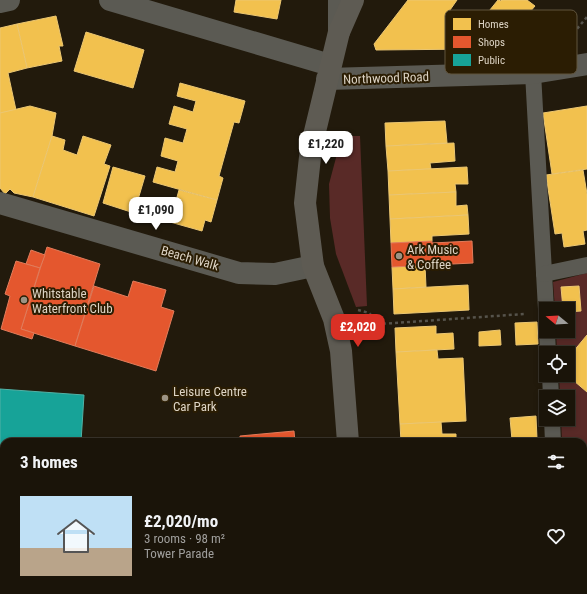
<!DOCTYPE html>
<meta charset="utf-8">
<style>
:root{--surface:#1a1409;--page:#231d12;--text:#f1f3f6;--muted:#9f9e9c;--line:#38332a;--accent:#d93025}
body{margin:0;font-family:"Roboto Condensed",sans-serif;background:var(--page);color:var(--text);height:100vh;display:flex;flex-direction:column;font-size:15px;white-space:nowrap}
*{box-sizing:border-box;margin:0}
p{font-size:13px;color:var(--muted)}
.icon{flex:none;width:22px;height:22px;fill:none;stroke:currentColor;stroke-width:2;stroke-linecap:round;stroke-linejoin:round}
.map{position:relative;flex:1;overflow:hidden}
.drawer{position:absolute;left:0px;top:438px;width:587px;height:156px;display:flex;flex-direction:column;background:var(--surface);border-radius:12px 12px 0 0;box-shadow:0 2px 6px #0003,0 0 0 1px var(--line)}
.drawer>*{flex:none}
.needle{width:26px;rotate:288deg}
.tools{position:absolute;left:539px;top:302px;display:grid;gap:8px}
.tools a{display:grid;place-items:center;width:36px;height:36px;border-radius:0px;background:var(--surface);box-shadow:0 2px 6px #0003,0 0 0 1px var(--line);font-size:20px}
.price{position:absolute;translate:-50% -34px;padding:0 9px;border-radius:8px;background:#fff;color:#222;font-size:13px;line-height:26px;filter:drop-shadow(0 1px 2px #0008)}
.price::after{content:'';position:absolute;left:50%;top:24px;width:12px;height:9px;margin-left:-6px;background:inherit;clip-path:polygon(0 0,100% 0,50% 100%)}
.price.selected{background:var(--accent);color:#fff}
ul{padding:0;list-style:none}
li{display:flex;align-items:center;gap:12px;height:100px;padding:0 20px}
li+li{border-top:1px solid var(--line)}
li span{display:grid;place-items:center;flex:none;width:112px;height:80px;border-radius:0px;color:#555}
li>.icon{margin-inline-start:auto}
span .icon{width:48px;height:48px;fill:#fffc;stroke-width:1}
li b{font-size:17px}
h2{display:flex;justify-content:space-between;align-items:center;height:48px;padding:0 20px;font-size:17px}
.map>svg:first-child{display:block}
</style>
<div class="map">
<svg width="587" height="594" viewBox="0 0 587 594">
<rect width="100%" height="100%" fill="#221a0c"/>
<g fill="#592a27">
<path d="M349,136h11l7,170 -11,1 -20,-53 -6,-36 -1,-34 8,-30z"/>
<path d="M587,273v321h-33v-4h29v-148h-21l-1,-23h7v-22h-8l-1,-22h9v-22h-11l-1,-22h12v-22h-13l-2,-27z"/>
<rect x="393" y="590" width="20" height="4"/>
</g>
<g fill="#f2c14e" stroke="#ecc772">
<path d="M236,0h45l-4,19 -43,-7z"/>
<path d="M408,0h49l-7,10 15,10 -11,16 22,13 -100,1 -2,-6z"/>
<path d="M498,0l3,1 1,-1h25l8,6 -12,14 8,6 -13,16 -33,-26z"/>
<path d="M56,16l7,30h-4l3,15 -35,7 -10,-44z"/>
<path d="M17,24l10,44 -19,5 8,37 -16,3v-85z"/>
<path d="M86,32l58,18 -11,38 -59,-17z"/>
<path d="M180,83l65,18 -6,22 -5,-1 -15,54 4,2 -6,22 -64,-18 4,-15 18,5 3,-11 -17,-5 4,-18 18,5 4,-14 -18,-5 5,-18 19,6 3,-11 -19,-5z"/>
<path d="M30,106l26,7 -4,23 -19,61 -19,-4 -4,-4 -5,5 -5,-6v-75z"/>
<path d="M587,106v63l-35,5 -9,-61z"/>
<path d="M445,121l2,22 -61,3 -1,-23z"/>
<path d="M52,136l13,4 -2,10 14,5 6,-19 28,9 -7,19 6,2 -16,50 -61,-19z"/>
<path d="M454,143l1,18 -25,2 1,6 -43,2 -2,-25z"/>
<path d="M113,167l32,9 -11,37 -31,-10z"/>
<path d="M467,167l1,17h-13l1,8 -67,3 -1,-24z"/>
<path d="M583,170l4,24v36l-4,1 2,13 -21,3 -2,-14 -7,1 -9,-59z"/>
<path d="M179,190l38,10 -6,22 -6,-2 -3,11 -32,-9z"/>
<path d="M456,192v14l11,-1 1,10 -78,4 -1,-24z"/>
<path d="M468,215l1,19 -37,2v5l-41,2 -1,-24z"/>
<path d="M425,265l1,22 -33,2 -1,-22z"/>
<path d="M468,285l1,25 -75,4 -1,-25z"/>
<path d="M579,286l2,25 -13,1v-3h-5l-2,-22z"/>
<path d="M537,322l1,22 -22,1 -1,-22z"/>
<path d="M436,326v8l17,-1 1,16 -58,3 -1,-24z"/>
<path d="M500,330l1,15 -22,1v-14z"/>
<path d="M587,335v57l-20,-17 1,-17z"/>
<path d="M437,350l1,9 25,-1 3,63 -66,3 -4,-72z"/>
<path d="M536,416l1,23 -25,1 -2,-22z"/>
<path d="M441,422l1,12h14v8h-55l-1,-18z"/>
</g>
<g fill="#e4572e" stroke="#e27c5b">
<path d="M432,241v2l40,-2 1,22 -81,4 -1,-24z"/>
<path d="M47,247l53,17 -25,82 -54,-17z"/>
<path d="M31,250l14,5 -5,13 -14,-4z"/>
<path d="M16,261l24,7 -19,61 13,4 -2,6 -31,-10 9,-33 -5,-2z"/>
<path d="M133,281l33,9 -5,17 13,4 -18,60 -81,-25 19,-60 34,11z"/>
<path d="M294,431l1,11h-55v-6z"/>
</g>
<path fill="#17a398" stroke="#52b2a6" d="M0,389l84,6 -3,47h-77v148h69v4h-73z"/>
<g fill="none" stroke-linecap="round" stroke-linejoin="round">
<g stroke="#56534b" stroke-width="2.5" stroke-dasharray="3 3" stroke-linecap="butt">
<path d="M574,40l2,-10 11,-13"/>
<path d="M358,310l11,3 11,11 144,-10"/>
<path d="M583,577l4,-7"/>
<path d="M80,594v-2l9,-2"/>
<path d="M576,594l2,-4"/>
</g>
<g stroke="#5b5a53" stroke-width="16">
<path d="M533,73l13,236"/>
<path d="M544,274l43,-9"/>
<path d="M547,331l1,22"/>
<path d="M550,375l1,22"/>
<path d="M552,419l1,23"/>
</g>
<g stroke="#5b5a53" stroke-width="22">
<path d="M110,0l220,65"/>
<path d="M0,2l9,-2"/>
<path d="M339,32v-32"/>
<path d="M0,203l239,70 36,1 38,-8"/>
</g>
<path stroke="#5b5a53" stroke-width="22" d="M327,79l206,-6 54,-9"/>
<g stroke="#5e5b53" stroke-width="22">
<path d="M348,442l-7,-91 -7,-32 -21,-53 -8,-63 6,-55 28,-116 14,-32"/>
<path d="M360,590v4"/>
</g>
</g>
<g fill="#9c9384" stroke="#2b1d03" stroke-width="1.5">
<circle cx="399" cy="256" r="4"/>
<circle cx="24" cy="300" r="4"/>
<circle cx="165" cy="398" r="4"/>
</g>
<g text-anchor="middle" dominant-baseline="central" stroke-width="4" stroke-linejoin="round" paint-order="stroke">
<g font-size="13" fill="#ddd4c5" stroke="#2b1d03">
<text transform="translate(386 78) rotate(-2)">Northwood Road</text>
<text transform="translate(190 258) rotate(16)">Beach Walk</text>
</g>
<g font-size="13" fill="#ddd4c5" stroke="#2b1d03" text-anchor="start">
<text x="407" y="249">Ark Music<tspan x="407" dy="15">&amp; Coffee</tspan></text>
<text x="32" y="293">Whitstable<tspan x="32" dy="15">Waterfront Club</tspan></text>
<text x="173" y="391">Leisure Centre<tspan x="173" dy="15">Car Park</tspan></text>
</g>
</g>
<rect x="445" y="10" width="132" height="64" rx="6" fill="#2b1d03" stroke="#60543d" stroke-width="1"/>
<rect x="453" y="18" width="18" height="12" fill="#f2c14e"/>
<rect x="453" y="36" width="18" height="12" fill="#e4572e"/>
<rect x="453" y="54" width="18" height="12" fill="#17a398"/>
<g font-size="11" fill="#ddd4c5">
<text x="478" y="28">Homes</text>
<text x="478" y="46">Shops</text>
<text x="478" y="64">Public</text>
</g>
</svg>
<div class="tools">
<a><svg class="needle" viewBox="-14 -14 28 28"><path d="M0-13l5 13h-10z" fill="#e53935"/><path d="M0 13l5-13h-10z" fill="#9f9e9c"/></svg></a>
<a><svg class="icon" aria-label="locate" viewBox="0 0 24 24"><circle cx="12" cy="12" r="6"/><path d="M12 2v4M12 18v4M2 12h4M18 12h4"/></svg></a>
<a><svg class="icon" aria-label="layers" viewBox="0 0 24 24"><path d="M12 4l9 5-9 5-9-5zM3 14l9 5 9-5"/></svg></a>
</div>
<b class="price" style="left:326px;top:165px">£1,220</b>
<b class="price" style="left:156px;top:231px">£1,090</b>
<b class="price selected" style="left:358px;top:348px">£2,020</b>
<section class="drawer">
<h2>3 homes<svg class="icon" aria-label="filters" viewBox="0 0 24 24"><path d="M4 7h16M4 17h16"/><circle cx="9" cy="7" r="2"/><circle cx="15" cy="17" r="2"/></svg></h2>
<ul>
<li><span style="background:linear-gradient(#bfe0f5 65%,#b9a48a 0)"><svg class="icon" aria-label="home" viewBox="0 0 24 24"><path d="M3 11l9-7 9 7M6 9v11h12V9"/></svg></span><div><b>£2,020/mo</b><p>3 rooms · 98 m²</p><p>Tower Parade</p></div><svg class="icon" aria-label="heart" viewBox="0 0 24 24"><path d="M12 20l-8-8c-3-5 5-10 8-4 3-6 11-1 8 4z"/></svg></li>
</ul>
</section>
</div>
